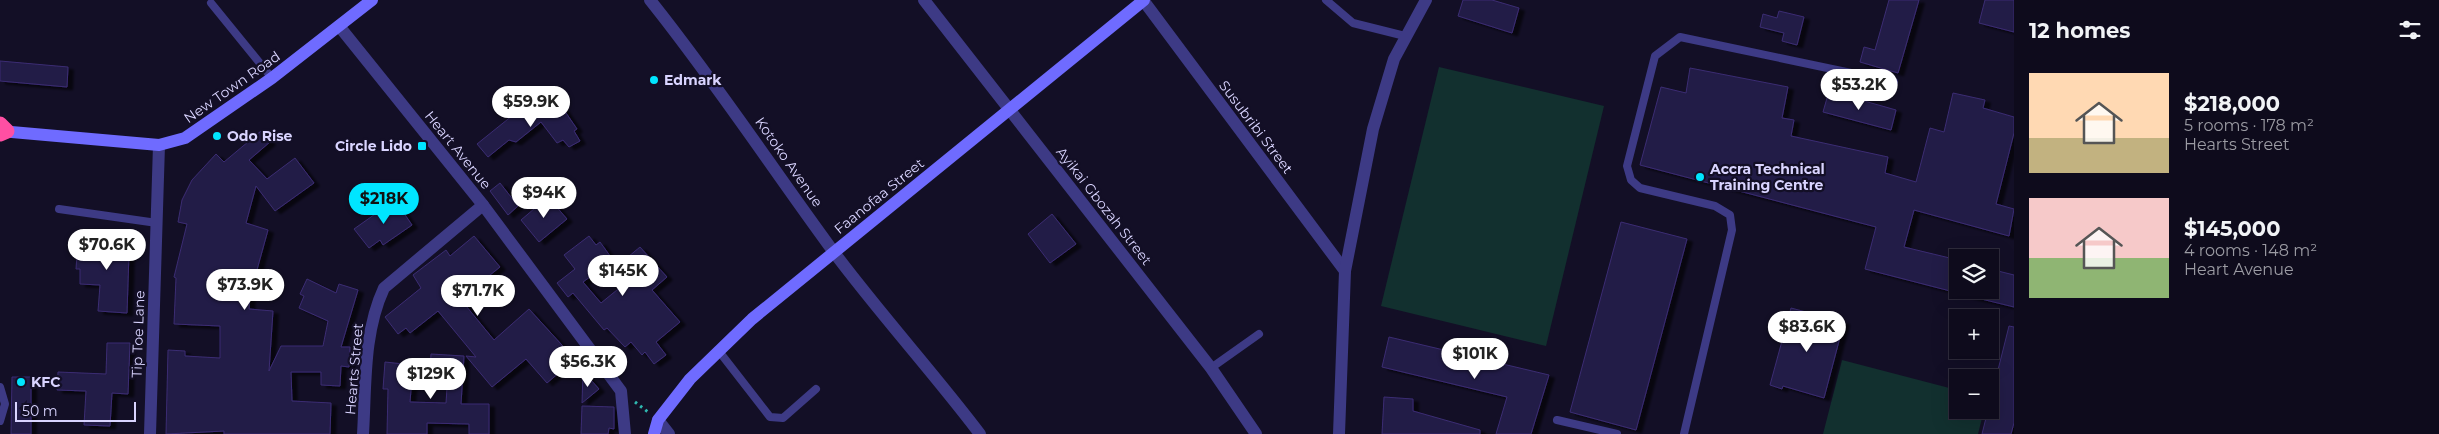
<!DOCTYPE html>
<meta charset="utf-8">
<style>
:root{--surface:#0e0b1c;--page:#171425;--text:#f1f3f6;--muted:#9b9ba3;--line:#2e2b3b;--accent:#00e5ff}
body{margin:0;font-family:Montserrat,sans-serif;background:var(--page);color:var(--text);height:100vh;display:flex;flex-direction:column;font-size:19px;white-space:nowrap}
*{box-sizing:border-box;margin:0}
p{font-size:16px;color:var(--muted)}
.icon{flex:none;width:28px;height:28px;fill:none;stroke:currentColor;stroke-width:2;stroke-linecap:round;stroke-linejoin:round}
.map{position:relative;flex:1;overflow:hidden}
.panel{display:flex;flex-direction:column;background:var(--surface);width:425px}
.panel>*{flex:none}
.buttons{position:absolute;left:1949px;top:249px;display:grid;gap:10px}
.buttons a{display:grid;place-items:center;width:50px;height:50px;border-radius:0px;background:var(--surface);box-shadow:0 5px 20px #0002,0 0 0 1px var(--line);font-size:25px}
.scale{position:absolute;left:15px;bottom:12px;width:121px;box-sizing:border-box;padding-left:5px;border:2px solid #d9d4ff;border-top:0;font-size:14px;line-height:18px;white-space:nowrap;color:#d9d4ff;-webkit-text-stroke:4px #130f26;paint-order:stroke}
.price{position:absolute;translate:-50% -42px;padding:0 11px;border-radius:18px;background:#fff;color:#222;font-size:16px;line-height:32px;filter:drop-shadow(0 1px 2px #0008)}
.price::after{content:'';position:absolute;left:50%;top:30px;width:15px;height:11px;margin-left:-8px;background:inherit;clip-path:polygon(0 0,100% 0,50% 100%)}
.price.selected{background:var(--accent);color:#111}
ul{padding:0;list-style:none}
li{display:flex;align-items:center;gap:15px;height:125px;padding:0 15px}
li span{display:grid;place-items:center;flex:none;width:140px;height:100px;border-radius:0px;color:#555}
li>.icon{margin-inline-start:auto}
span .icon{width:60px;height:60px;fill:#fffc;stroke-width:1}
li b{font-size:21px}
h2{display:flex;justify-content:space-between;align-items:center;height:60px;padding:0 15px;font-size:21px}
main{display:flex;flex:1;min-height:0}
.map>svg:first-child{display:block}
</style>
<main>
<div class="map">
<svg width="2014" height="434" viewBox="0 0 2014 434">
<defs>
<filter id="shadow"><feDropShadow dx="5.5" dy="3" stdDeviation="1" flood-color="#0009"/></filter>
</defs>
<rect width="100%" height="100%" fill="#130f26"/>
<g fill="#12302f">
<path d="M1439,67l165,39 -58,240 -165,-40z"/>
<path d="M1842,360l115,30 1,20h26l-6,24h-155z"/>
</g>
<g fill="#241b47" stroke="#3b2d73" filter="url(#shadow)">
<path d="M1463,0h29l27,8 -7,25 -54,-17z"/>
<path d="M1889,0h30l-21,73 -38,-11 4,-15 11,3z"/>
<path d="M1985,0h29v32l-35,-9z"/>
<path d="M1779,11l25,6 -7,28 -15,-4 2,-8 -24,-6 3,-13 14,4z"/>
<path d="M0,61l68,6 -1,20 -67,-6z"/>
<path d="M1690,68l98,19 -6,31 12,2 -3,16 97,21 -3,16 31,9 14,-54 14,4 9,-39 32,7 -2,8 31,9v16l-18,71 18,5 -5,27 -95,-26 -10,37 54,13v33l-93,-24 11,-42 -236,-62 21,-78 25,6z"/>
<path d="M1829,91l67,19 -5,20 -68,-18z"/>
<path d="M528,103l9,12 15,-12 6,7 4,-3 15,22 -3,2 6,10 -11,6 -6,-7 -6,3 -16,-21 -25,20 -7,-2 -21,17 -11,-13z"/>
<path d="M261,131l9,11 -21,18 18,19 28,-21 19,25 -39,28 -19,-25 -10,37 22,7 -13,47 -4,-1 -2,33 24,2 -4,60 12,-25h42l5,-25 -29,-13 5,-12 -4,-2 7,-15 29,14 3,-9 19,6 -17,57h9l-1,20 -8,-1 -1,20 -19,-1v-13h-30l1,29 39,2 -1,31h-106v-3l-58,3 2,-84 17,1v5l35,2v-32l-46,-2 2,-46 -2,-1 13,-53 -9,-2 4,-22 10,-20 24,-26 8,8z"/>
<path d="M500,183l18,23 -10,9 -18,-24z"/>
<path d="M548,197l19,22 -28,23 -18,-22z"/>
<path d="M395,200l17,25 -29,20 -3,-5 -11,8 -15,-19z"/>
<path d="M1052,214l24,30 -26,19 -22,-29z"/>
<path d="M1621,222l66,17 -51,191 -66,-18z"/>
<path d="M474,236l26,31 -20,16 -3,-4 -20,16 37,45 35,-31 43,47h-10l-1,15 -14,12 -21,-24 -34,28 -26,-31 10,1 -38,-46 -28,22 -4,-5 -8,6 -13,-17 36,-29 -8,-13 33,-25 4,6z"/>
<path d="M589,236l7,9 4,-3 13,18 -30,22 18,21 27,-22 -12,-14 24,-20 27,30 -15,13 28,32 -24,20 10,13 -12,9 -9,-12 -3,3 -11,-13 -6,5 -18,-19 -3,2 -31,-37 -5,4 -11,-14 18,-14 -11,-14z"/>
<path d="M86,237l47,1v16l-4,-1 -2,60 -29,-2 2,-26 -20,-1v-15h-4l1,-14 9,1z"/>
<path d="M1990,269l24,6v32l-49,-12 1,-5h24z"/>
<path d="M1791,308l53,14 -20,76 -41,-12 -1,3 -12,-4z"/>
<path d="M2009,326l5,1v96l-3,11h-29l6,-24h2v-8z"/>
<path d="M1389,337l160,38 -18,59h-35l11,-37 -125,-30z"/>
<path d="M107,343h23l-2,51 -16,-1 -2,33 -26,-1 2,-34 -29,-1 1,-18 48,2z"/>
<path d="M431,354l33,2 -3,48h28v30h-20v-10l-42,-1v11h-40l1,-45h-5l2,-27 28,3 -3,37 36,1 2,-31 -18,-1z"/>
<path d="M583,371l16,18 -17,14z"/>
<path d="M12,377h19v57h-20z"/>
<path d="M1384,397l29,2v12l67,19v4h-98z"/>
<path d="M582,406l32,1v22l-5,-1 -1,6h-27z"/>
</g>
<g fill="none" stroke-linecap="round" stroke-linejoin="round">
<path stroke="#2fb8b0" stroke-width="3" stroke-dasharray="2.5 4" stroke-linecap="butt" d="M635,402l13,10"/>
<g stroke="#3d3a85" stroke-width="8">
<path d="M1326,0l27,23 52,13"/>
<path d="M211,3l61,75"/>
<path d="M59,209l98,14"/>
<path d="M718,350l52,67 13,1 33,-29"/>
<path d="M1211,368l48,-34"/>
<path d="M0,387l5,17 -5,17"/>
<path d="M1557,420l60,14"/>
<path d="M1684,434l48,-204 -2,-15 -15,-9 -75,-18 -9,-8 -4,-14 28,-110 25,-19 214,45"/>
</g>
<g stroke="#3d3a85" stroke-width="12">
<path d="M650,0c65,81 122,168 183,251 47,63 100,121 147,183"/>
<path d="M924,0l287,368 45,66"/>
<path d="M1143,0l202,271"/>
<path d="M339,26l144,179 138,186 4,43"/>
<path d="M658,420l11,14"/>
<path d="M150,434l9,-289"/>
<path d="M363,434c3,-48 0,-101 21,-146l99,-83"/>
<path d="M1339,434l6,-163 28,-142 21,-70 32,-59"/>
</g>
<g stroke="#6f6bff" stroke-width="12">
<path d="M0,131l159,14 26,-7 87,-60 100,-78"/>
<path d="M654,434l4,-14 32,-41 62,-60 392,-319"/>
</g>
<path stroke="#ff4fa3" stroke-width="15" d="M0,124l7,7 -7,3"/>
</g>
<g fill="#00e5ff" stroke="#130f26" stroke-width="2">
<circle cx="654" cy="80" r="5"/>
<circle cx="217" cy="136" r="5"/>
<rect x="417" y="141" width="10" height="10" rx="2.5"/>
<circle cx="1700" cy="177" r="5"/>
<circle cx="21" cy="382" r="5"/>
</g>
<g text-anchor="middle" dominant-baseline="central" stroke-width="4.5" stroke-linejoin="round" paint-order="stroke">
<g font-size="14" font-weight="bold" fill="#d9d4ff" stroke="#130f26" text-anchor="start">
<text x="664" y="80">Edmark</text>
<text x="227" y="136">Odo Rise</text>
<text x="412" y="146" text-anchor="end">Circle Lido</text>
<text x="1710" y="169">Accra Technical<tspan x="1710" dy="16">Training Centre</tspan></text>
<text x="31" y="382">KFC</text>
</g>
<g font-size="14" fill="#d9d4ff" stroke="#130f26">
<text transform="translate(232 87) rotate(-35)">New Town Road</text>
<text transform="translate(1256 127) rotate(53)">Susubribi Street</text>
<text transform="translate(458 150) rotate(51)">Heart Avenue</text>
<text transform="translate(789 162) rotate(55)">Kotoko Avenue</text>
<text transform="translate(879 196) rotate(-39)">Faanofaa Street</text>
<text transform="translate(1104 206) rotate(52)">Ayikai Gbozah Street</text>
<text transform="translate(138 334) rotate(-88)">Tip Toe Lane</text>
<text transform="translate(354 369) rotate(-85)">Hearts Street</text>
</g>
</g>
</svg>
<div class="buttons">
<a><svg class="icon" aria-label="layers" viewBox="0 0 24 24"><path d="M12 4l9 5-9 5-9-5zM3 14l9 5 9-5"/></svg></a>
<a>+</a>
<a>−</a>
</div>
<div class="scale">50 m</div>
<b class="price" style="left:1859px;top:111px">$53.2K</b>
<b class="price" style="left:531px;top:128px">$59.9K</b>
<b class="price" style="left:544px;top:219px">$94K</b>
<b class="price selected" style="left:384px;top:225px">$218K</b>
<b class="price" style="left:107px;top:271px">$70.6K</b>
<b class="price" style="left:623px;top:297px">$145K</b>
<b class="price" style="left:245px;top:311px">$73.9K</b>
<b class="price" style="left:478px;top:317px">$71.7K</b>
<b class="price" style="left:1807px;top:353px">$83.6K</b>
<b class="price" style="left:1475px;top:380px">$101K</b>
<b class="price" style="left:588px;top:388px">$56.3K</b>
<b class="price" style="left:431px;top:400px">$129K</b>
</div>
<section class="panel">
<h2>12 homes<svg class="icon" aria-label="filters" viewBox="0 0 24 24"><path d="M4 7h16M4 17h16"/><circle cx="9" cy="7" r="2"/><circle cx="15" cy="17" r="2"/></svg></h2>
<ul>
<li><span style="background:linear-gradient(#ffd9b3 65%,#c2b280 0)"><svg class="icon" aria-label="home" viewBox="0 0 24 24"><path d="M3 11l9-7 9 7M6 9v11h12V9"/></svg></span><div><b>$218,000</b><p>5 rooms · 178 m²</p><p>Hearts Street</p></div></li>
<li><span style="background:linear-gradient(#f6c9c9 60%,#8fb573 0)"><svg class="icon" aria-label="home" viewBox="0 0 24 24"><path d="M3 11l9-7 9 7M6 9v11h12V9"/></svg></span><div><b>$145,000</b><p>4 rooms · 148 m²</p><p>Heart Avenue</p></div></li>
</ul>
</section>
</main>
